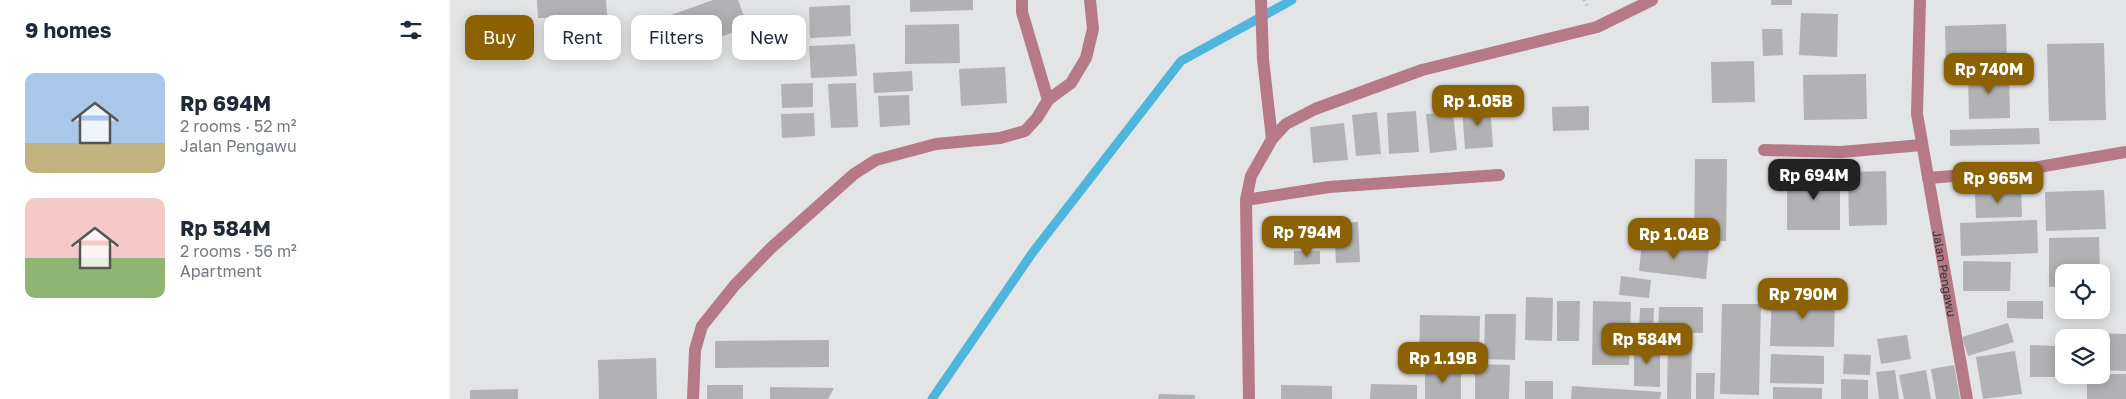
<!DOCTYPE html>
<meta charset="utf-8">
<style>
:root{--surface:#fff;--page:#f2f2f3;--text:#1f2937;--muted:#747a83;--accent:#8b6102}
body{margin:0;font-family:"Golos Text",sans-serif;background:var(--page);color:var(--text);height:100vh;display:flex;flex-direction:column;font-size:19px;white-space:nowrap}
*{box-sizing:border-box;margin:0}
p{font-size:16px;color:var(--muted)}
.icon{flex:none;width:28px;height:28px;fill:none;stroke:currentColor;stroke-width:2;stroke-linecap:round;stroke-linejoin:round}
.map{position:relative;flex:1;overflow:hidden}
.sheet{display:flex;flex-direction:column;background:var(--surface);width:450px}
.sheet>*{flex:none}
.hud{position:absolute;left:15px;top:15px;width:475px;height:45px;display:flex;gap:10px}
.fabs{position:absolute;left:1605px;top:264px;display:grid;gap:10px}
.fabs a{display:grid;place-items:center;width:55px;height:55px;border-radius:10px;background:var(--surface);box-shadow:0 2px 12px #0003;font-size:25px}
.price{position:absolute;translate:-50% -42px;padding:0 11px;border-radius:10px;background:var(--accent);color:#fff;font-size:16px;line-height:32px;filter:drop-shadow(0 1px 2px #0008)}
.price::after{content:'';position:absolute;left:50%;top:30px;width:15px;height:11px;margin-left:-8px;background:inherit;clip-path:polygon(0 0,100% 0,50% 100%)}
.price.current{background:#222;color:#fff}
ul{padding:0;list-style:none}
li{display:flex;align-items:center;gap:15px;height:125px;padding:0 25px}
li span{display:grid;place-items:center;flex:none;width:140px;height:100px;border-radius:10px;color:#555}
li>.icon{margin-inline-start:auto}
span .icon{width:60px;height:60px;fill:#fffc;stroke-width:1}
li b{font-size:21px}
h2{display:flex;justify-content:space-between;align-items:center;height:60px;padding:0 25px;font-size:21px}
.chip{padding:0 18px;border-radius:10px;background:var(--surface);box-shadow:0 2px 12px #0003;font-size:18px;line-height:45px}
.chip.current{background:var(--accent);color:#fff}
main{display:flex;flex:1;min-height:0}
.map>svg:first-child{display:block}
</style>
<main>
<section class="sheet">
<h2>9 homes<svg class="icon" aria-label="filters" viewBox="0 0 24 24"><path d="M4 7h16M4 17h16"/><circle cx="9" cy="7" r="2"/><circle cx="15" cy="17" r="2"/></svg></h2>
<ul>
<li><span style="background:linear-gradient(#a9c7e8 70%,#c2b280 0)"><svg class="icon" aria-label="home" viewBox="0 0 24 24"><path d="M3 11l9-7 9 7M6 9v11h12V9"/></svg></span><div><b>Rp 694M</b><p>2 rooms · 52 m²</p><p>Jalan Pengawu</p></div></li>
<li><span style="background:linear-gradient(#f6c9c9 60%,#8fb573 0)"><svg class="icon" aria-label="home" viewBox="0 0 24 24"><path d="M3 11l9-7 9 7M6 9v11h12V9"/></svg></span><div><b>Rp 584M</b><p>2 rooms · 56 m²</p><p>Apartment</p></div></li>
</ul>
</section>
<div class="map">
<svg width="1676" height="399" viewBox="0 0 1676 399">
<rect width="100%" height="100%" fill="#e2e4e6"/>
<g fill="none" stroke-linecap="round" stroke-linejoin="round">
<path stroke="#50b5dd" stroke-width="9" d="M482,399l101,-147 148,-191 111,-61"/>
</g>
<g fill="#b2b1b3">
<path d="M87,0h69l1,16 -69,2z"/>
<path d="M263,0h25l10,27 -64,23 -13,-35z"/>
<path d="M460,0h63v10l-63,2z"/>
<rect x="1321" y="0" width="21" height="5"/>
<path d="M400,5l1,31 -41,2 -1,-31z"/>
<path d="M1351,13l37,1 -1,43 -38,-2z"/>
<path d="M509,24l1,39 -55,1v-39z"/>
<path d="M1556,24l1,39 -61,2 -1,-39z"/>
<path d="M1312,29h20l1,26 -20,1z"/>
<path d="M1654,43l2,77 -57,1 -2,-77z"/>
<path d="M405,44l2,32 -46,2 -2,-32z"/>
<path d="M1304,61l1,41 -43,1 -1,-41z"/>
<path d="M555,67l2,36 -46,3 -2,-37z"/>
<path d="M462,71l1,20 -39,2 -1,-20z"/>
<path d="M1518,71h41l1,47 -41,1z"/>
<path d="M1416,74l1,45 -63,1 -1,-45z"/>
<path d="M363,83v24l-31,1 -1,-24z"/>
<path d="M406,83l2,44 -27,1 -3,-44z"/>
<path d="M459,95l1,30 -30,2 -2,-31z"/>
<path d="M1040,105l3,42 -28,2 -3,-42z"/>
<path d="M1139,106v24l-36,1 -1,-24z"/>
<path d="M966,111l3,41 -30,2 -2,-41z"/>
<path d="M927,112l4,42 -25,2 -4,-41z"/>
<path d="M1003,112l4,38 -27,3 -4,-39z"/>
<path d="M364,113l1,23 -33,2 -1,-24z"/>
<path d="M894,123l4,37 -35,3 -3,-36z"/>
<path d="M1589,128l1,16 -90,2v-16z"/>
<path d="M1245,159h32l-1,82 -32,-1z"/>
<path d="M1436,171l1,54 -38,1 -1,-54z"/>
<rect x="1337" y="172" width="53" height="58"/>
<path d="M1654,190l2,39 -60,2 -1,-39z"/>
<path d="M1571,191l1,26 -46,1 -1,-26z"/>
<path d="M864,216l2,28 -26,2 -2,-27z"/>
<path d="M834,219l1,27 -17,1 -1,-27z"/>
<path d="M1587,220l1,33 -77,3 -1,-33z"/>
<path d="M908,222l2,40 -24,1 -2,-40z"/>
<path d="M1649,237l1,35h-36v14l-15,1v-49z"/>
<path d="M1192,242l67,7 -3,30 -67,-8z"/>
<path d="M844,251h26v13l-26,1z"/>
<path d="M1513,261l48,1 -1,29h-47z"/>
<path d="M1171,276l30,4 -2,18 -30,-3z"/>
<path d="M1322,293l63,2 -1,52 -64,-1z"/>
<path d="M1076,297l27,1 -1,43 -27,-1z"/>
<path d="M1107,301h23l-1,40h-22z"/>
<path d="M1143,301l38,1 -2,63h-37z"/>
<path d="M1557,301h36v18l-36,-1z"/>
<path d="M1272,304h39l-2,91 -39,-1z"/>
<path d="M1209,307h44v26l-45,-1z"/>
<path d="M1190,308h14l-1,25h-14z"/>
<path d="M1035,314h31l-1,46 -31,-1z"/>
<path d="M970,315l60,1 -1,42 -60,-1z"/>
<path d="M1558,323l6,19 -46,14 -6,-19z"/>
<path d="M1640,333l36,1v37l-25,-1v-32h-11z"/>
<path d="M1457,335l4,24 -30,5 -4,-25z"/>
<path d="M1610,335h22v3h-18v37h-4z"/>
<path d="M1218,337l24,1 -1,61h-24z"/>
<path d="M379,340v27l-114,1v-27z"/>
<path d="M1184,343h26v44l-26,-1z"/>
<path d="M1580,345l25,1v31h-25z"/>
<path d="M1565,351l7,43 -39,5 -7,-42z"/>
<path d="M1321,354l53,2v28l-54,-1z"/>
<path d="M1394,354l27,1 -1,20 -27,-1z"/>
<path d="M206,358l1,41h-58l-1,-39z"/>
<path d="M1025,364l35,1 -1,34h-34z"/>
<path d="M1504,365l6,34h-24l-5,-30z"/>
<path d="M975,369l36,1v29h-36z"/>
<path d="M1445,370l4,29h-20l-3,-27z"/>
<path d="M1476,370l5,29h-27l-5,-24z"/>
<path d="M1246,373h19l-1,26h-18z"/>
<path d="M1651,374h25v25h-39v-24z"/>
<path d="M1391,379l27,1v19h-27z"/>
<rect x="1075" y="381" width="28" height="18"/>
<path d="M921,384l46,1v14h-47z"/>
<rect x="257" y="385" width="36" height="14"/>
<path d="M831,385l51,1v13h-51z"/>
<path d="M1122,386l89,6 -1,7h-89z"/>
<path d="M320,387l64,1 -6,11h-58z"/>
<path d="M1323,387l49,1v11h-49z"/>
<path d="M68,389v10h-48v-9z"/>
<path d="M709,394l36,1v4h-37z"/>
</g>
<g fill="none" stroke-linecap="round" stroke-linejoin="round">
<path stroke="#abadae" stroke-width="3" stroke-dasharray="1 4" stroke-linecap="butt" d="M1134,0l4,8"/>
<g stroke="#b57988" stroke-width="12">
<path d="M572,0v12l26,88"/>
<path d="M811,0l2,59 9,80"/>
<path id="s1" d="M1470,0l-3,114 50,285"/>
<path d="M1314,150l77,2 81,-7"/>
<path d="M1478,178l87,-7 111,-19"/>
<path d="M796,200l83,-13 170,-12"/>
<path d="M243,399l2,-49 7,-24 33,-41 36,-37 83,-74 22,-14 60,-16 64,-6 25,-7 12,-13 11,-18 23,-17 15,-25 7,-29 -3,-29"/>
<path d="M799,399l-3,-199 5,-24 21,-37 14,-15 29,-15 107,-39 175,-43 55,-27"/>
</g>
</g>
<g text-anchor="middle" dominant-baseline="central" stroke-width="4.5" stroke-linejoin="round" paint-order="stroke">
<g font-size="12" fill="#333334" stroke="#fff">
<text stroke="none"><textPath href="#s1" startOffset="276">Jalan Pengawu</textPath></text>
</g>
</g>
</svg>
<div class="fabs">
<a><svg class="icon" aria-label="locate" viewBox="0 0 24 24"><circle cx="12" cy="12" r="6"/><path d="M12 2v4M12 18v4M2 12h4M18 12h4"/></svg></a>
<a><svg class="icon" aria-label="layers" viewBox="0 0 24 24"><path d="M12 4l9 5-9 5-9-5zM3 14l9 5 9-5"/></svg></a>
</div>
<b class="price" style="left:1539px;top:95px">Rp 740M</b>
<b class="price" style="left:1028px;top:127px">Rp 1.05B</b>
<b class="price current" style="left:1364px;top:201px">Rp 694M</b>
<b class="price" style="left:1548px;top:204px">Rp 965M</b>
<b class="price" style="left:857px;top:258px">Rp 794M</b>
<b class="price" style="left:1224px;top:260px">Rp 1.04B</b>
<b class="price" style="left:1353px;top:320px">Rp 790M</b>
<b class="price" style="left:1197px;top:365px">Rp 584M</b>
<b class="price" style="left:993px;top:384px">Rp 1.19B</b>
<div class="hud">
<a class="chip current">Buy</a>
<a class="chip">Rent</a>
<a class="chip">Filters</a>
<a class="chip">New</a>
</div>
</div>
</main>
